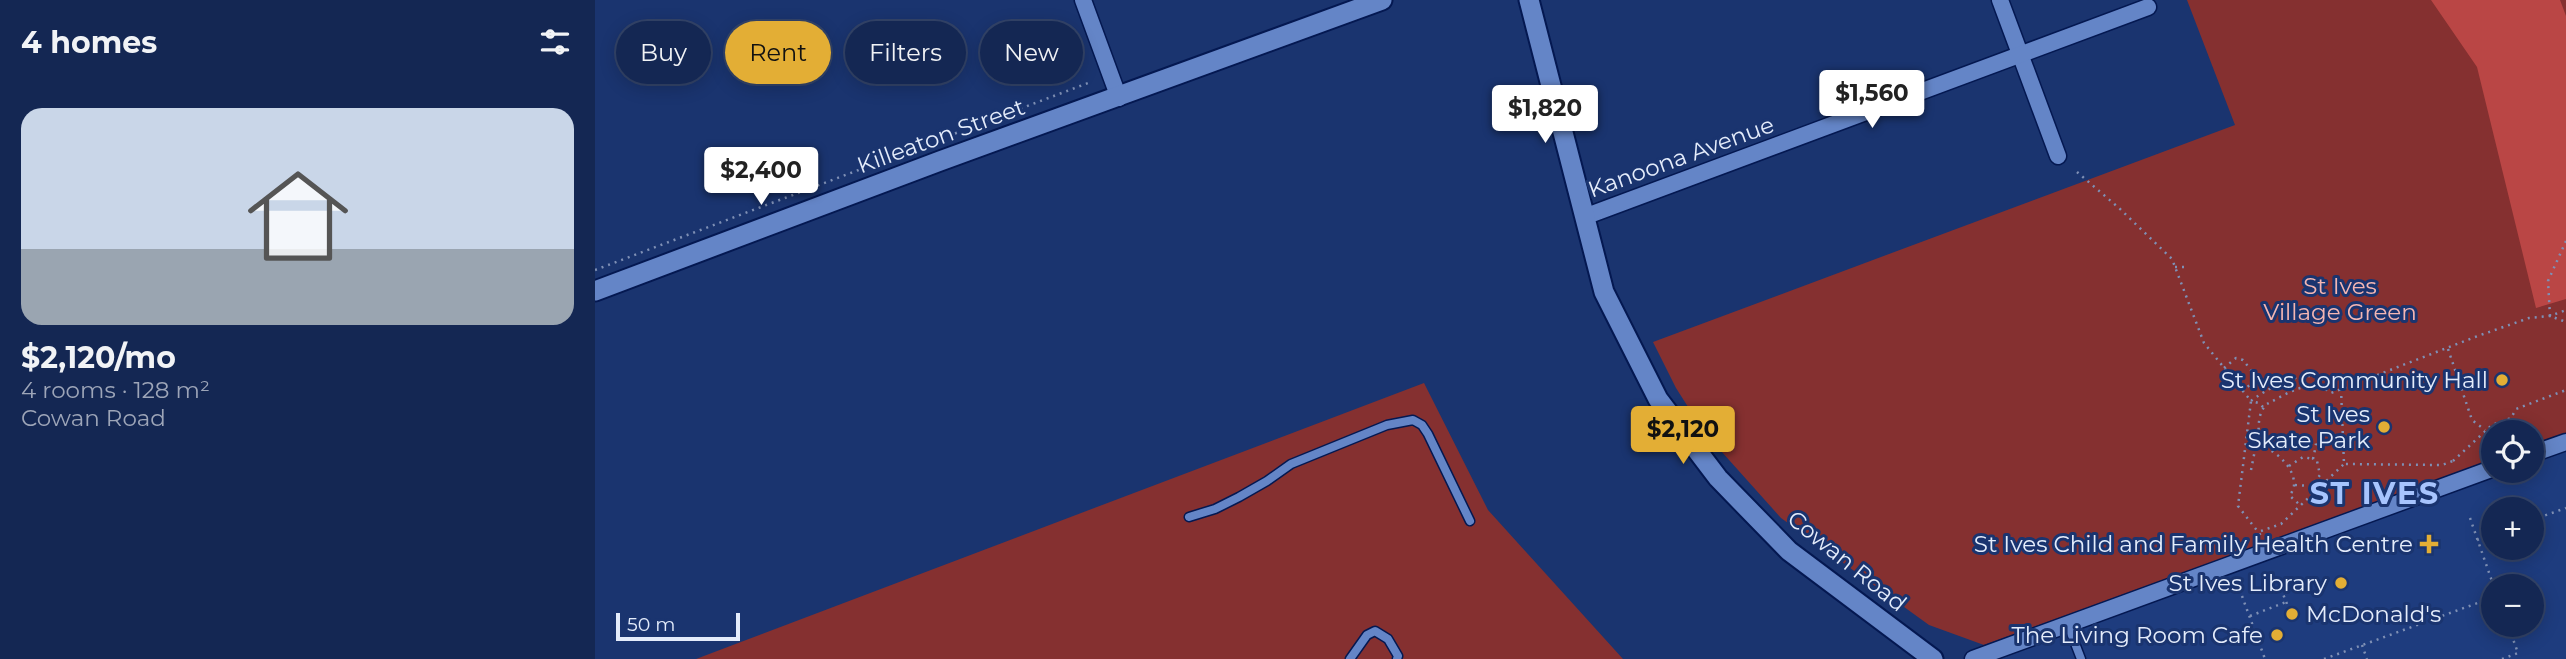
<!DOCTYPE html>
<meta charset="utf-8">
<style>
:root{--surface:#142753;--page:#1d2f5a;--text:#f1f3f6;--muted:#9da5b8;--line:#33446a;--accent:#e3ae35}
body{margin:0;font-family:Montserrat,sans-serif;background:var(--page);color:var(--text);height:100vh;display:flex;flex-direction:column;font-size:26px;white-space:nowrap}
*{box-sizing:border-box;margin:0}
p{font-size:23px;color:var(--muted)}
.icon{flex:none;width:38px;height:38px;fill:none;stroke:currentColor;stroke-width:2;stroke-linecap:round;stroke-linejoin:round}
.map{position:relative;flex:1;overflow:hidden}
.sheet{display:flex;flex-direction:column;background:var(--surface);width:595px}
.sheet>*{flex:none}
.banner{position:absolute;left:21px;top:21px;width:665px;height:63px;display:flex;gap:14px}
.tools{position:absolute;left:1886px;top:420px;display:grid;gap:14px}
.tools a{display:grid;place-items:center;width:63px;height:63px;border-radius:50%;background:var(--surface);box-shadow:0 4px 18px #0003,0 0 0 2px var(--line);font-size:35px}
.scale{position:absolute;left:21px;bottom:18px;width:124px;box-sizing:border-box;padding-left:7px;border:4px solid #e4ecfb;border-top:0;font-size:19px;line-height:24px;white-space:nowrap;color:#e4ecfb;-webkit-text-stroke:5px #1a346f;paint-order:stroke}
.price{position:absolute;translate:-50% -60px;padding:0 16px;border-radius:7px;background:#fff;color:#222;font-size:23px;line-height:46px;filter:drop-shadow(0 2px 4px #0008)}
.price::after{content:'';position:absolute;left:50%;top:42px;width:21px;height:16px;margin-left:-10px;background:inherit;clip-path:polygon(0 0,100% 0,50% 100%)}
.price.on{background:var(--accent);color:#111}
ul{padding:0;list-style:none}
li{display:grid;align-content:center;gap:14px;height:371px;padding:0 21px}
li+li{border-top:2px solid var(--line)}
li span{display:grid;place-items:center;height:217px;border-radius:21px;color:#555}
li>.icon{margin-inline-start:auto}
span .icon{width:126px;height:126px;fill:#fffc;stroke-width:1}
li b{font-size:30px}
h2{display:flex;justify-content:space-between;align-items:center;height:84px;padding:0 21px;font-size:30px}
.tag{padding:0 24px;border-radius:32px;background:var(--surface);box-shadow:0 4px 18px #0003,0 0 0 2px var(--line);font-size:24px;line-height:63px}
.tag.on{background:var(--accent);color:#111}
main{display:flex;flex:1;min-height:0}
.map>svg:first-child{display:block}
</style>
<main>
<section class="sheet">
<h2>4 homes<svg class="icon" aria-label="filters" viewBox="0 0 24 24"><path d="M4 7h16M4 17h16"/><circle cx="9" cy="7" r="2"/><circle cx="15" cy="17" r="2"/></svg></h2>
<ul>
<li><span style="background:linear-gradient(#c9d6e8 65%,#9aa5b1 0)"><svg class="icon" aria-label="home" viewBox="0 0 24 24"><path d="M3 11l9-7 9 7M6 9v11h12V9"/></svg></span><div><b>$2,120/mo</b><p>4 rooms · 128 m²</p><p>Cowan Road</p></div></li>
</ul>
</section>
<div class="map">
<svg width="1971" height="659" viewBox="0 0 1971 659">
<rect width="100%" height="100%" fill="#1a346f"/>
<path fill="#1e3c7e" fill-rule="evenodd" d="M1971,433v226h-582v-14l510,-186v12h38v-26zM1899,509h38v39h-38zM1899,586h38v39h-38z"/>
<g fill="#853030">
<path d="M1592,0h379v433l-34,12v-13h-38v27l-510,186 -55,-20 -148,-107 -77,-86 -28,-44 -23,-46 582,-217z"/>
<path d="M829,383l64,127 135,149h-927z"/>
</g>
<path fill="#ba4645" d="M1836,0h129l6,16v283l-30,9 -59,-241z"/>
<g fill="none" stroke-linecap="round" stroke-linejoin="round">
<defs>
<g id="service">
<path d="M594,517l26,-8 24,-12 28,-16 24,-17 96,-39 26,-5 9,5 6,9 42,87"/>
<path d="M1473,625l13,34"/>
<path d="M755,659l17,-24 8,-4 13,8 10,17 -1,3"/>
</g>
<g id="minor">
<path d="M488,0l36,98"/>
<path d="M1405,0l58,156"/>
<path d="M989,217l564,-210"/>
<path d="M1937,454l34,-12"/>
<path d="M1378,659l521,-191"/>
</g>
<path id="tertiary" d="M934,0l75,292 54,107 60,79 71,73 144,108"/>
<path id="secondary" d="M0,291l345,-130 442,-161"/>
</defs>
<use href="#service" stroke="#041851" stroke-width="11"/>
<use href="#minor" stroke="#041851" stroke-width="19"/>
<use href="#tertiary" stroke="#041851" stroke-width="23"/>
<use href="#secondary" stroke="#041851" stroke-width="23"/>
<g stroke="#7f90b5" stroke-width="2.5" stroke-dasharray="2 5" stroke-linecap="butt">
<path d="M1482,172l42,36 53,51 32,84 47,58 -13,105 24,31"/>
<path d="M1971,241l-18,40 2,35 16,6"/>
<path d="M1580,267h13"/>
<path d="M0,270l493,-187"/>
<path d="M1853,349l24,71 13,10"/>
<path d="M1629,368l12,-10 7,2 23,29"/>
<path d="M1746,389l3,75 98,1 11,-4 1,4"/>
<path d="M1647,391l16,-12"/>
<path d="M1668,407l-4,-4 -8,-2c14,-11 40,-25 58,-25 11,1 22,7 32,12"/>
<path d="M1664,445c16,5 36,22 35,40 0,4 -3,8 -4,11l10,9"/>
<path d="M1858,461l39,-36 19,-7 5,-9 50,-19"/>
<path d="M1694,466l14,-9 10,2"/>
<path d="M1656,470l4,-20 4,-5c0,-14 -3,-31 8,-41 20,-10 44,-28 64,-11l144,-56 54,-19 21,-2 16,-6"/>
<path d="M1700,485l16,1 9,-11 -3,-14 -4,-2 3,-14 -1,-5"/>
<path d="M1875,518l24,69"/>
<path d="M1937,520l34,-12"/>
<path d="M1666,531l20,-7 63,-60"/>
<path d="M1882,540l17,-6"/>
<path d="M1686,589l6,15"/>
<path d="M1647,596l23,63"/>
<path d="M1655,616l36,-14"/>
<path d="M1767,645l5,14"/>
<path d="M1729,659l170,-62"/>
<path d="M1907,659l16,-6 -10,-28"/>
</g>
<use href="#service" stroke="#6485c7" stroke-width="8"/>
<use href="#minor" stroke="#6485c7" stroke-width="16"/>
<use href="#tertiary" stroke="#6485c7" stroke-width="19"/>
<use href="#secondary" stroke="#6485c7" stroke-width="19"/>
</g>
<g fill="#e3ae35" stroke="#1a346f" stroke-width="2.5">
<circle cx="1907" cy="380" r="7"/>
<circle cx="1789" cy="427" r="7"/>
<path d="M1830.5 533.5h7v7h7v7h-7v7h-7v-7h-7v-7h7z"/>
<circle cx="1746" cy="583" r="7"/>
<circle cx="1697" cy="614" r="7"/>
<circle cx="1682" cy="635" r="7"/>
</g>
<g text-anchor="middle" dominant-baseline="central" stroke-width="6" stroke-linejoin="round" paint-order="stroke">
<g font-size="23" fill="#e4ecfb" stroke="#1a346f">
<text transform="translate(346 136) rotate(-20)">Killeaton Street</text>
<text transform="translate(1086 157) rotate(-20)">Kanoona Avenue</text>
<text transform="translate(1252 561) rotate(39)">Cowan Road</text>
</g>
<g font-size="23" fill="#f4b6b2" stroke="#1a346f">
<text x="1745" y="286">St Ives<tspan x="1745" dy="26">Village Green</tspan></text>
</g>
<g font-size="23" fill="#e4ecfb" stroke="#1a346f" text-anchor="end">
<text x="1893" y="380">St Ives Community Hall</text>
<text x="1775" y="414">St Ives<tspan x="1775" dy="26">Skate Park</tspan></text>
<text x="1818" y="544">St Ives Child and Family Health Centre</text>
<text x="1732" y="583">St Ives Library</text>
<text x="1711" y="614" text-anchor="start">McDonald's</text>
<text x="1668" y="635">The Living Room Cafe</text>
</g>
<g font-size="30" font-weight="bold" letter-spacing="2" fill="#a7c4fd" stroke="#1a346f">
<text x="1780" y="493">ST IVES</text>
</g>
</g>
</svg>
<div class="tools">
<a><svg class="icon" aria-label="locate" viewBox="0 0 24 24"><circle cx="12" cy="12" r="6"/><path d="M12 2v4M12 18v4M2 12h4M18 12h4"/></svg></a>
<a>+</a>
<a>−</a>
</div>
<div class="scale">50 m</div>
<b class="price" style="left:1277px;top:130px">$1,560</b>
<b class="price" style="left:950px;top:145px">$1,820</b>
<b class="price" style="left:166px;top:207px">$2,400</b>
<b class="price on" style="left:1088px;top:466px">$2,120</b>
<div class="banner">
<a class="tag">Buy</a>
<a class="tag on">Rent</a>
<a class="tag">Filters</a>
<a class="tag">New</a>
</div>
</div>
</main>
